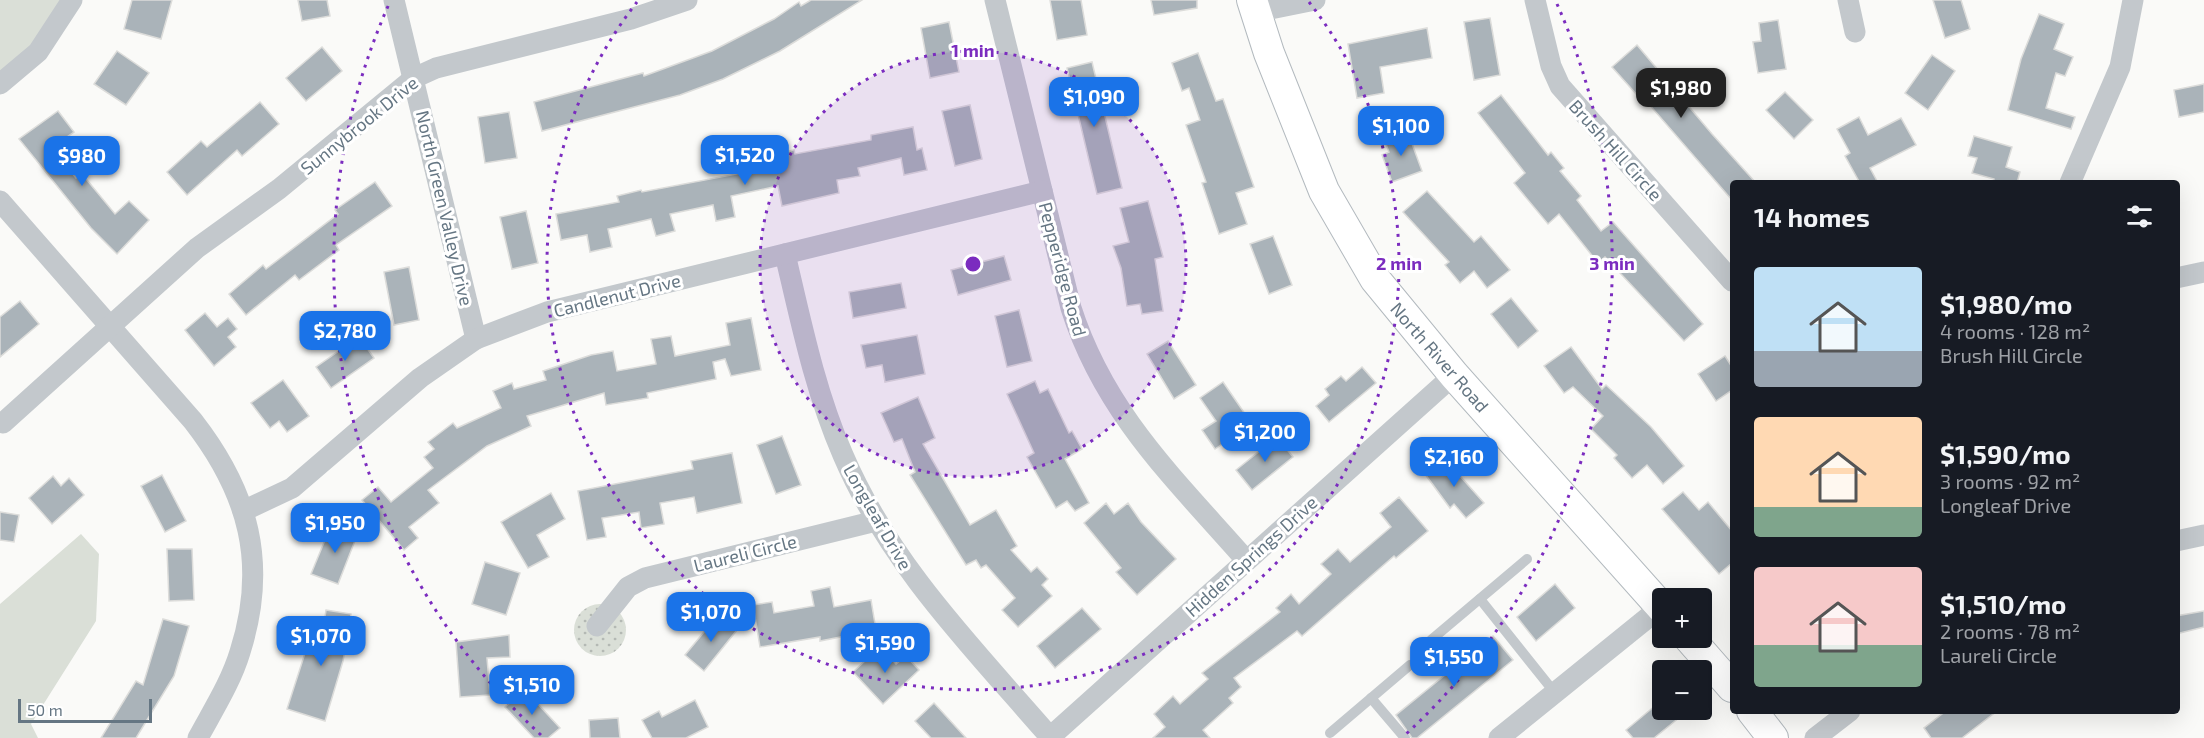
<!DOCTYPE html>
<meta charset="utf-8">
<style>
:root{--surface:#171b24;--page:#242831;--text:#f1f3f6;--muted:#9ea1a6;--accent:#1a73e8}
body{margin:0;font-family:"Exo 2",sans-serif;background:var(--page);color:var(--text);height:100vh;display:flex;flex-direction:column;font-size:22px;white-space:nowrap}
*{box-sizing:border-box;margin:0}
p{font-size:20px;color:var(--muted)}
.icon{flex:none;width:33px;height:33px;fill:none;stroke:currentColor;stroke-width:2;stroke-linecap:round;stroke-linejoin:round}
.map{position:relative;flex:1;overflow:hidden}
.sheet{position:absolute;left:1730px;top:180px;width:450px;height:534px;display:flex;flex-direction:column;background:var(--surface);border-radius:6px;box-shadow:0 6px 24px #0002}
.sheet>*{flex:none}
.buttons{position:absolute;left:1652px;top:588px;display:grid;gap:12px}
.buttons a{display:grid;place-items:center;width:60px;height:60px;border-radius:6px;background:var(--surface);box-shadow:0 6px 24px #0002;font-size:30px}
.scale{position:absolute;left:18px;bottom:15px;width:134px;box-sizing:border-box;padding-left:6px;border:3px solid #657683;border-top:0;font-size:16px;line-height:21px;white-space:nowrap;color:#657683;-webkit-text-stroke:4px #fff;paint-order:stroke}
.price{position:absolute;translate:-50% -51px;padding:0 14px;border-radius:12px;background:var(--accent);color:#fff;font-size:20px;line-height:39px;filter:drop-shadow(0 2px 3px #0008)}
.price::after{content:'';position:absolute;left:50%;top:36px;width:18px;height:14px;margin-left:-9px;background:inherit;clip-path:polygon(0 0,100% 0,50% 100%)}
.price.active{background:#222;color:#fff}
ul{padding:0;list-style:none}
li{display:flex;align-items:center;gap:18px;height:150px;padding:0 24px}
li span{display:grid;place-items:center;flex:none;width:168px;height:120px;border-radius:6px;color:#555}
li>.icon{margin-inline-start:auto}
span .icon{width:72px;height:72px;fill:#fffc;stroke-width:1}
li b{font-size:26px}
h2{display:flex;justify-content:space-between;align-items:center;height:72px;padding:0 24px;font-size:26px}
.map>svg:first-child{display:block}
</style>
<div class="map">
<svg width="2204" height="738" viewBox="0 0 2204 738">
<defs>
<pattern id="grass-dots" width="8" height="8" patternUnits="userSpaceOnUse" patternTransform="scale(1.5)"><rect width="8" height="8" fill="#dadfd7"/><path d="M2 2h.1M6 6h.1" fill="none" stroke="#b4b9b4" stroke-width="1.8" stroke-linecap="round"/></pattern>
</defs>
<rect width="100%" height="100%" fill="#fafaf8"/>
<circle fill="url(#grass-dots)" cx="600" cy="630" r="26"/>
<g fill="#dadfd7">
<path d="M0,0h67l-27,42 -40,36z"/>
<path d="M81,534l18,20 -3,67 -65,103 7,14h-38v-134z"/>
</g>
<g fill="#aab3b9" stroke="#dcdcda" stroke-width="1.5">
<path d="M132,0h40l-11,39 -37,-10z"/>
<path d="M298,0h29l3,16 -28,5z"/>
<path d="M811,0h51l-82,51 -57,28 -43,16 -138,36 -8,-29 109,-29 1,3 68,-25 62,-32 25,-17 2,4z"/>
<path d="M1050,0h31l6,35 -30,5z"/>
<path d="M1151,0h46v8l-43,7z"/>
<path d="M1933,0h28l9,29 -25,9z"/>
<path d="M2039,14l25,10 -10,25 19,8 -8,19 -9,-3 -10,35 29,9 -4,12 -63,-19 13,-51z"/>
<path d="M1490,18l10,57 -26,5 -10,-58z"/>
<path d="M1778,20l8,49 -28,4 -5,-31 8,-1 -2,-18z"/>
<path d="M949,22l10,50 -29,6 -9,-50z"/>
<path d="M1427,28l5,30 -52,9 4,26 -27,5 -9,-54z"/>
<path d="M1637,45l75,89 44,49h-24v17l-84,-97 -2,2 -34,-38z"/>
<path d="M322,47l20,24 -36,30 -20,-23z"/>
<path d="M117,51l32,22 -23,32 -32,-21z"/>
<path d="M1198,53l18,48 7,-2 31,88 -18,6 11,31 -28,10 -17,-51 4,-1 -20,-57 14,-5 -11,-32 -7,3 -10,-28z"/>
<path d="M1932,55l23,16 -27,39 -23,-17z"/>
<path d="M1092,62l30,126 -25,6 -30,-126z"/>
<path d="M2204,84v28l-25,5 -5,-27z"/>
<path d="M1785,92l28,28 -19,19 -28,-29z"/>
<path d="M1501,95l47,60 3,-3 13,16 -4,3 21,25 -4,4 24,31 12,-9 90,102 -19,17 -79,-84 -7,6 -39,-49 -11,10 -34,-41 11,-10 -47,-60z"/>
<path d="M260,102l19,22 -37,32 -5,-6 -50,45 -20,-23 34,-31 6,6z"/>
<path d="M970,105l12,54 -27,7 -13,-55z"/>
<path d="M58,111l16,21 -23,16 25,30 6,-4 33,40 14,-13 20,19 -32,34 -26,-26 -72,-89z"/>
<path d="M509,112l8,46 -32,5 -7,-46z"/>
<path d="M1859,117l9,18 33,-17 15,27 -46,23 8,15h-18l-15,-27 5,-3 -13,-24z"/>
<path d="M913,127l4,23 5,-2 5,22 -23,5 -3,-17 -43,10 2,8 -23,4 2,13 -57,13 -4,-20 -47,10 4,21 -19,4 -3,-16 -43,9 5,17 -19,5 -5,-17 -43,10 4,18 -22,5 -3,-17 -26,5 -5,-26 63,-12 -2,-6 24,-6 1,2 100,-19 -2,-11 54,-12 1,4 76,-14v-5z"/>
<path d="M1407,130l15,41 -30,11 -10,-27 7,-3 -5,-13z"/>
<path d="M1974,136l38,11 -6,20 14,5 -3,11h-24l1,-4 -22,-6 5,-15 -9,-2z"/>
<path d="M375,182l17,24 -56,39 3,5 -40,30 -4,-5 -49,40 -17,-21 34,-29 3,4 72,-55 -3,-4z"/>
<path d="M1427,191l47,51 7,-6 29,34 -23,18 -13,-17 -14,12 -15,-18 4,-3 -46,-50z"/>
<path d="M1148,201l15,56 -8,2 8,52 -21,3 -2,-10 -13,2 -6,-38 -8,-22 16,-4 -9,-34z"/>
<path d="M526,211l12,52 -26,6 -12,-52z"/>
<path d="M1273,236l19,49 -23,9 -19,-50z"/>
<path d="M1004,256l7,24 -53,15 -7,-25z"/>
<path d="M409,267l10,53 -25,5 -10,-53z"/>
<path d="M901,283l5,25 -53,10 -4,-26z"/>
<path d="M1511,298l27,33 -20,17 -27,-34z"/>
<path d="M20,301l19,23 -39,33v-40z"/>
<path d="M1019,310l13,51 -25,6 -12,-51z"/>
<path d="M205,313l12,14 11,-9 9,11 -9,8 8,10 -22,19 -29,-36z"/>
<path d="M751,318l10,52 -30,6 -6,-17 -12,3 3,17 -69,14 1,5 -42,7 -2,-12 -77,23 4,10 -44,20 -59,44 11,13 -30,24 9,11 -14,12 -42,-50 16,-13 13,15 42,-34 -9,-11 10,-8 -6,-7 25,-19 4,5 44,-20 -8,-17 19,-8 2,6 32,-9 -3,-9 48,-16 22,-4 4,20 39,-7 -5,-25 20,-3 4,20 55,-11 -4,-22z"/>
<path d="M917,335l8,39 -40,8 -3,-17 -16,3 -5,-23z"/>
<path d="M359,337l15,21 -43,30 -15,-21z"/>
<path d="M1168,341l28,44 -22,14 -27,-45z"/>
<path d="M1571,347l31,42 4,-4 45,42 33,39 -21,18 -16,-19 -15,13 -18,-20 3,-3 -26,-26 12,-13 -30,-29 -9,6 -20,-27z"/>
<path d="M1725,356l7,11v23l-16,11 -18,-27z"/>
<path d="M1362,367l14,16 -47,39 -13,-16 13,-11 -4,-6 16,-13 5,5z"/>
<path d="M283,380l26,36 -22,16 -8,-11 -9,7 -19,-25z"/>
<path d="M1035,381l5,12 8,-4 21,44 3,-2 10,18 -17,10 24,44 -14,8 -8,-10 -11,7 -29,-51 7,-4 -27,-59z"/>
<path d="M1223,382l29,42 -37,25 -13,-19 14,-9 -16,-23z"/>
<path d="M918,397l17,41 -12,6 47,81 26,-15 21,36 -6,4 20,22 6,-5 11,12 -6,6 10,11 -34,31 -16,-17 13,-12 -29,-33 -5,3 -5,-8 -10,5 -56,-90 5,-3 -13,-33 -8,3 -13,-29z"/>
<path d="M782,436l19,49 -25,9 -19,-49z"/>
<path d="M1277,437l16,20 -41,33 -16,-20z"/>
<path d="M732,453l10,50 -45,10 -3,-16 -34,6 4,21 -23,4 -2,-16 -37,6 4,19 -19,3 -9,-49 115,-22 -2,-8z"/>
<path d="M1444,458l40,45 -18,15 -12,-14 -4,4 -25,-34z"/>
<path d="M162,475l24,46 -21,11 -24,-46z"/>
<path d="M53,476l8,10 8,-8 15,17 -32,29 -23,-26z"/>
<path d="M1683,492l16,18 9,-8 24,29v32l-13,11 -57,-65z"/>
<path d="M551,493l14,26 -28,16 12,22 -21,11 -27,-46z"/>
<path d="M1399,497l29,34 -32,27 -2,-2 -92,80 -5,-5 -63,47 7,9 -12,11 4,5 -30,27 7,8h-57l12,-11 -11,-13 19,-18 7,8 28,-25 -6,-6 78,-61 -4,-4 15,-14 8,10 32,-30 -10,-10 17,-15 12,13 41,-35 -11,-14z"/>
<path d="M1106,503l8,11 14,-11 13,19 35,37 -39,36 -21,-23 5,-4 -37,-45z"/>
<path d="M0,512l19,3 -5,27 -14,-2z"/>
<path d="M332,523l26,10 -20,51 -27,-10z"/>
<path d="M167,549h25l2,51 -25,1z"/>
<path d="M485,562l35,11 -14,42 -34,-11z"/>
<path d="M1555,584l20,24 -39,33 -19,-24z"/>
<path d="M830,587l4,20 37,-7 5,30 -56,11v-4l-60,10 -7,-42 19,-3 2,11 40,-7 -3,-15z"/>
<path d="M1082,608l19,21 -46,39 -18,-22z"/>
<path d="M326,610l25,4 -8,47 -18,60 -38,-12 19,-59 -3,-1 3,-20 17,2z"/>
<path d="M2204,611v16l-28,7v-18z"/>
<path d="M718,615l19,15 -33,41 -19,-16z"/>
<path d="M163,619l26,7 -15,50 -38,62h-35l35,-57 7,4z"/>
<path d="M509,635l1,22 -23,1 3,37 -30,2 -4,-55z"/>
<path d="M1493,636l20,24 -96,78h-5l-16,-23z"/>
<path d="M880,647l16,17 10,-8 13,14 -36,34 -30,-32z"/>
<path d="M524,689l36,39 -12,10h-14l-29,-31z"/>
<path d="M695,700l13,27 -22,11h-34l-10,-18 17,-9 3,6z"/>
<path d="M1662,700v10h11l7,7 -26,21h-21l-7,-8z"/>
<path d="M934,703l32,35h-35l-16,-17z"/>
<path d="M1946,711h51l-35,27h-31l-7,-10z"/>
<path d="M618,718l2,20h-30l-1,-18z"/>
</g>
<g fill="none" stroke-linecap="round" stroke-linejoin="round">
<defs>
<g id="secondary">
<path d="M1252,0l17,53 55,138 51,88 79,96 208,233"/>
<path d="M1689,638l43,49"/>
<path d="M1752,711l21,27"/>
</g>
</defs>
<use href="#secondary" stroke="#b3babf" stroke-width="32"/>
<g stroke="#c3c8cc" stroke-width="10">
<path d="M1480,599l75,94"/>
<path d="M1431,640l96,-81"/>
<path d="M1371,698l34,40"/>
<path d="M1330,733l80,-68"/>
</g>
<g stroke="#c3c8cc" stroke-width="21">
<path d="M394,0l82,339"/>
<path d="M995,0l76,308c34,106 104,171 175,252"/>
<path d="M1535,0l16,66 9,20 172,195"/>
<path d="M1848,0l7,32"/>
<path d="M1256,12l59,-12"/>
<path d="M0,84l38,-32 34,-52"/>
<path d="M2070,183l50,-116 13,-67"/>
<path d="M0,201l193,220c56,72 75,143 47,231 -9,30 -27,58 -42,86"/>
<path d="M785,254c16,68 30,137 58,201 47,110 130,193 207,282"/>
<path d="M2176,278l28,-6"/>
<path d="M3,423l194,-175 82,-59 135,-111 22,-10 195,-49 56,-19"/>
<path d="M243,511l49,-23 128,-110 56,-39 71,-27 495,-121"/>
<path d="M2176,541l28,-6"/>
<path d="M597,626l31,-39 17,-9 231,-57"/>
<path d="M1049,738l405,-363"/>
<path d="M1499,738l162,-131"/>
<path d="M1815,738l35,-27"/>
</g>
<use href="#secondary" stroke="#fff" stroke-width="30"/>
</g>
<circle cx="973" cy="264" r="213" fill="#7b2cbf" fill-opacity=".12"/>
<g fill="none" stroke="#7b2cbf" stroke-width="3" stroke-dasharray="3 6">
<circle cx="973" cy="264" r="213"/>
<path d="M1309 2A426 426 0 1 1 637 2"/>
<path d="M541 735A639 639 0 0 1 389 4M1557 4A639 639 0 0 1 1405 735"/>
</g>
<g text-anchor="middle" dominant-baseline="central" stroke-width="6" stroke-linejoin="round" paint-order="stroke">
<g font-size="18" fill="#657683" stroke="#fff">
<text transform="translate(359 125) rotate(-39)">Sunnybrook Drive</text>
<text transform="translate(1616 150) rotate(48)">Brush Hill Circle</text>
<text transform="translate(445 208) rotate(77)">North Green Valley Drive</text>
<text transform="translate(1063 269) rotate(75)">Pepperidge Road</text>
<text transform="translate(617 295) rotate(-14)">Candlenut Drive</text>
<text transform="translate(1440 357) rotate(49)">North River Road</text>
<text transform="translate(878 517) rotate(60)">Longleaf Drive</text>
<text transform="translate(745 553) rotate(-14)">Laureli Circle</text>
<text transform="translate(1251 556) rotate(-42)">Hidden Springs Drive</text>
</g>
</g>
<circle cx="973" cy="264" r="9" fill="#7b2cbf" stroke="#fff" stroke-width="3"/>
<g font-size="18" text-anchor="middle" font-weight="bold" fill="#7b2cbf" stroke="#fff" stroke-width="6" stroke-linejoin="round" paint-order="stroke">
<text x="973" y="57">1 min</text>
<text x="1399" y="270">2 min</text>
<text x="1612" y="270">3 min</text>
</g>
</svg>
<div class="buttons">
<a>+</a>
<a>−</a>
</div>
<div class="scale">50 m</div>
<b class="price active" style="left:1681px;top:119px">$1,980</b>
<b class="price" style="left:1094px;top:128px">$1,090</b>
<b class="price" style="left:1401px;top:157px">$1,100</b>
<b class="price" style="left:745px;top:186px">$1,520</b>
<b class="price" style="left:82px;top:187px">$980</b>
<b class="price" style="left:345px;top:362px">$2,780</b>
<b class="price" style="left:1265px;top:463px">$1,200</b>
<b class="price" style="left:1454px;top:488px">$2,160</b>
<b class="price" style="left:335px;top:554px">$1,950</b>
<b class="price" style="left:711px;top:643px">$1,070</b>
<b class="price" style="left:321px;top:667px">$1,070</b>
<b class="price" style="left:885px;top:674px">$1,590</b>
<b class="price" style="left:1454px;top:688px">$1,550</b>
<b class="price" style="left:532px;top:716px">$1,510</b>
<section class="sheet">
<h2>14 homes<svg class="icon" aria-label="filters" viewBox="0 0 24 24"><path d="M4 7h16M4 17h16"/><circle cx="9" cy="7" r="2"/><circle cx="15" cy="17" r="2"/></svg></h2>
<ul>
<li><span style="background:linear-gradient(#bfe0f5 70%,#9aa5b1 0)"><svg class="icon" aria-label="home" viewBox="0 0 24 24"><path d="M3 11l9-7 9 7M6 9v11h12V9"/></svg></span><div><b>$1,980/mo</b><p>4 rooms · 128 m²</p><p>Brush Hill Circle</p></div></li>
<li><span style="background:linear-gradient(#ffd9b3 75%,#7fa58c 0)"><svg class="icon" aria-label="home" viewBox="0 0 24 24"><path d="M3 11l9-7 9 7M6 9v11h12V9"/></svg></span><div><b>$1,590/mo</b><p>3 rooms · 92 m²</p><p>Longleaf Drive</p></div></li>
<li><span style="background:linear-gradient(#f6c9c9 65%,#7fa58c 0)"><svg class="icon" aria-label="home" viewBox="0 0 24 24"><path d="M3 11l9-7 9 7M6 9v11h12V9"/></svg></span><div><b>$1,510/mo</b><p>2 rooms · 78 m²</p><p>Laureli Circle</p></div></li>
</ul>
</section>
</div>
